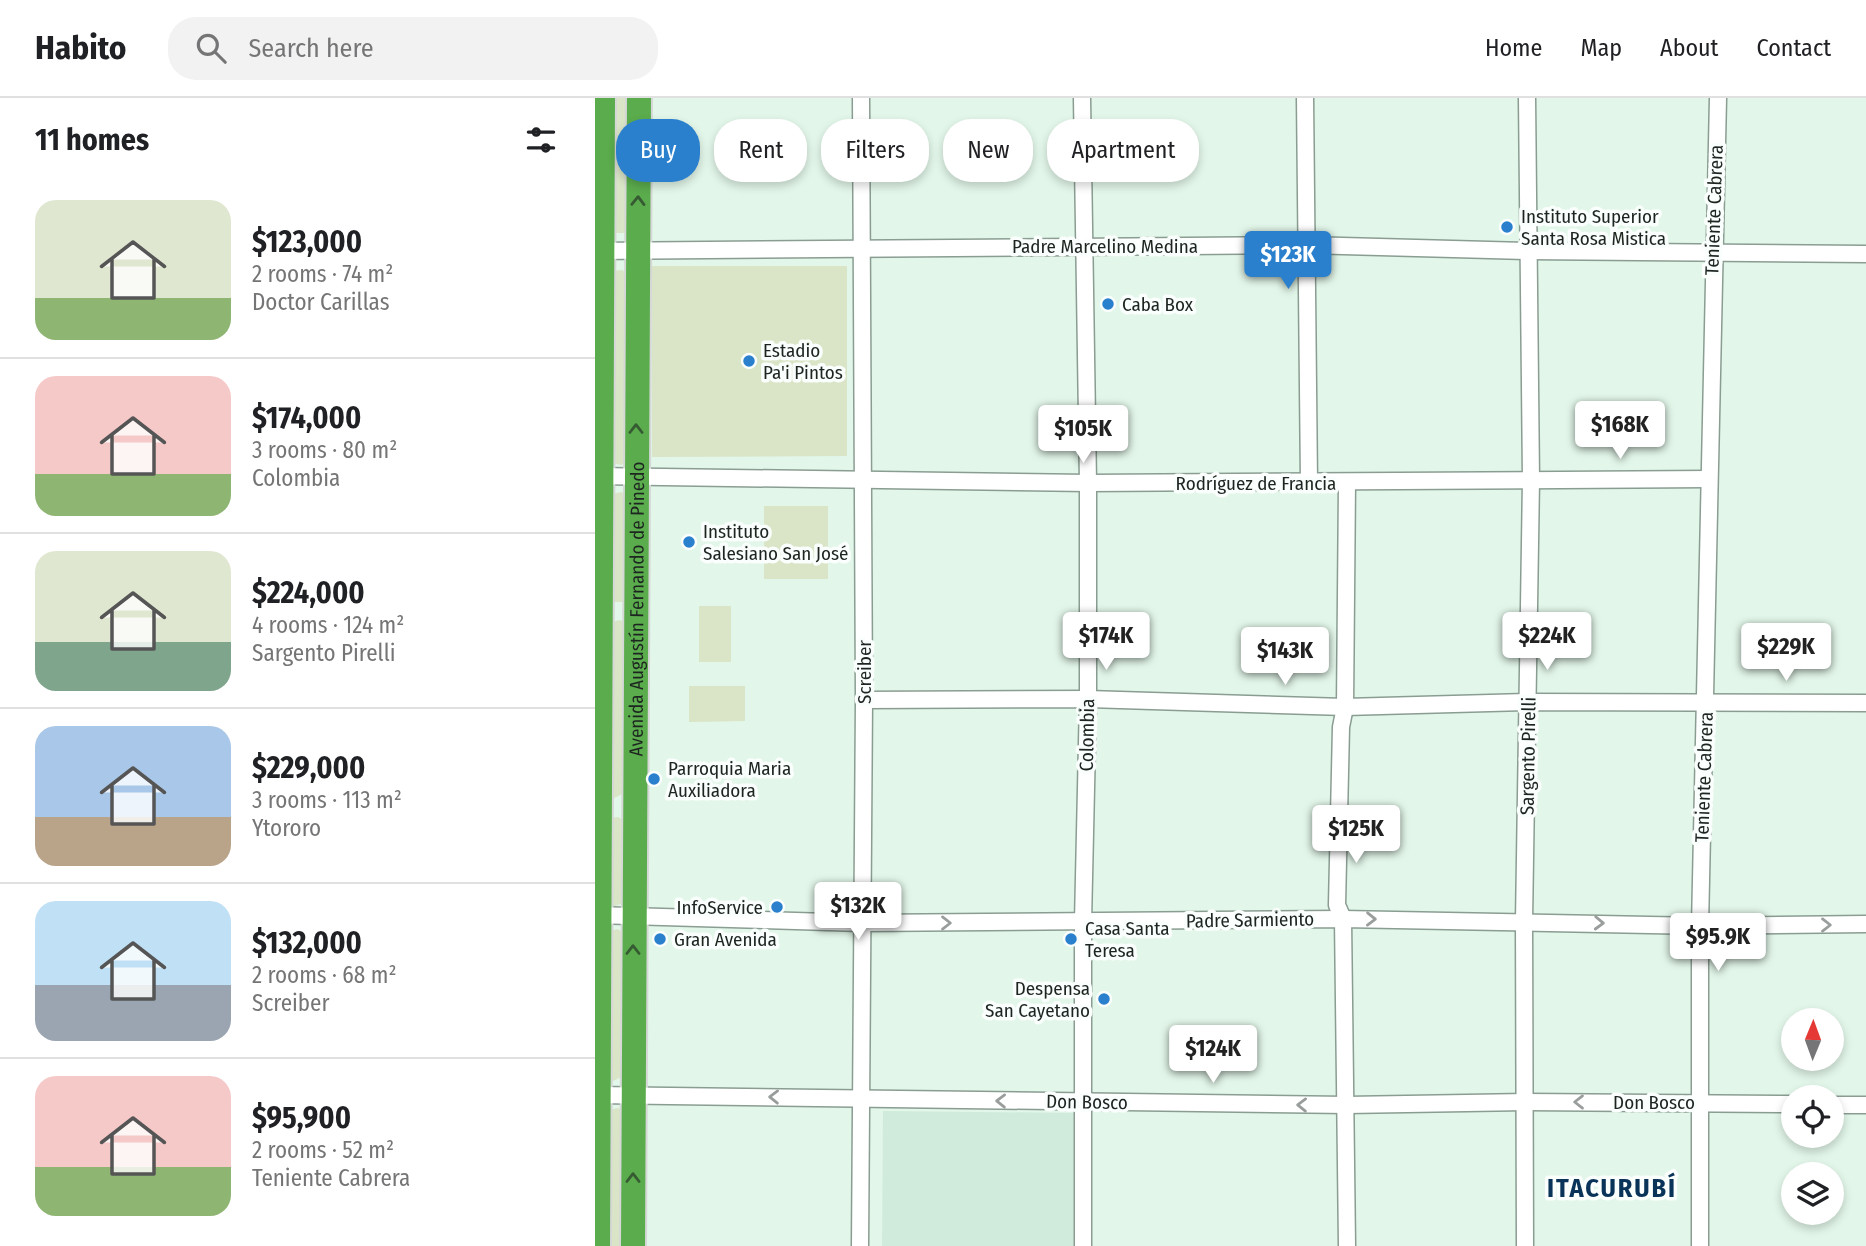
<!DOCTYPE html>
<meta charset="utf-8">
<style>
:root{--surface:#fff;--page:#f2f2f2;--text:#202124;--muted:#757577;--line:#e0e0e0;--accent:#2b80ce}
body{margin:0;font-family:"Fira Sans Condensed",sans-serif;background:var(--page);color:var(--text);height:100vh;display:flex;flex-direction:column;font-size:26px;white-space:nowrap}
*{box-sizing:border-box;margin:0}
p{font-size:23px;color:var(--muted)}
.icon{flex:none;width:38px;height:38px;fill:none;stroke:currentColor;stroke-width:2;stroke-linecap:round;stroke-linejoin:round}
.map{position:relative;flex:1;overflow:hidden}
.side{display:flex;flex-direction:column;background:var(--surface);width:595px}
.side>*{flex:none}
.hud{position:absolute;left:21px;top:21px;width:665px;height:63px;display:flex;gap:14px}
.needle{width:46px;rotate:1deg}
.controls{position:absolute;left:1186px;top:910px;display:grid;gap:14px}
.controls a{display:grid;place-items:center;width:63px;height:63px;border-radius:50%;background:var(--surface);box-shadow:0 4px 10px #0003;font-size:35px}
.price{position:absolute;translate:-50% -60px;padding:0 16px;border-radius:7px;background:#fff;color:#222;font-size:23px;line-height:46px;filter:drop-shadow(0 2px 4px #0008)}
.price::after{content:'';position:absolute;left:50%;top:42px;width:21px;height:16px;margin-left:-10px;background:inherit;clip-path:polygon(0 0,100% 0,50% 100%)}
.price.active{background:var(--accent);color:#fff}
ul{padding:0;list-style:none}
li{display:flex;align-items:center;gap:21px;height:175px;padding:0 35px}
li+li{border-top:2px solid var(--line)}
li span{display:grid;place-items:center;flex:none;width:196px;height:140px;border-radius:21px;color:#555}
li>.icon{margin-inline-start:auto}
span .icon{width:84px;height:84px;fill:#fffc;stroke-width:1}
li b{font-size:30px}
h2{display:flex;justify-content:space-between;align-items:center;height:84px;padding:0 35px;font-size:30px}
.pill{padding:0 24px;border-radius:28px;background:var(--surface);box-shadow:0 4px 10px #0003;font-size:24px;line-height:63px}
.pill.active{background:var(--accent);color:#fff}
header{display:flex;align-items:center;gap:42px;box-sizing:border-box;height:98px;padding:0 35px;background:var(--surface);border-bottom:2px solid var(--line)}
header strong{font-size:33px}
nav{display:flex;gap:38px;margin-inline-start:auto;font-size:24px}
.search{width:490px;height:63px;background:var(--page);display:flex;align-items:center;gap:18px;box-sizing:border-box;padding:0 24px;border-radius:28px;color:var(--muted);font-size:26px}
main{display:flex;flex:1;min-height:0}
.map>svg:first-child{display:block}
</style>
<header>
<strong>Habito</strong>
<div class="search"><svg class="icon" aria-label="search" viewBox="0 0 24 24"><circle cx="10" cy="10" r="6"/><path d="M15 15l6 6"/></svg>Search here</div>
<nav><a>Home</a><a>Map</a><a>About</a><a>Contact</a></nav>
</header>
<main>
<section class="side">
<h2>11 homes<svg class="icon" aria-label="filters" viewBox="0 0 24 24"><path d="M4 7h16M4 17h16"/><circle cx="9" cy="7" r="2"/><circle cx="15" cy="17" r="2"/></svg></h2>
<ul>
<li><span style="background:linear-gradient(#dfe7d0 70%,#8fb573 0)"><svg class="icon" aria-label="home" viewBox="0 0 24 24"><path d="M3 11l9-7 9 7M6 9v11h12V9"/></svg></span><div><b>$123,000</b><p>2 rooms · 74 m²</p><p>Doctor Carillas</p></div></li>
<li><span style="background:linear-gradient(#f6c9c9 70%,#8fb573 0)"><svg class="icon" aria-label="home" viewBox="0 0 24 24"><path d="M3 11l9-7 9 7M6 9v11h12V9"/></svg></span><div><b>$174,000</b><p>3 rooms · 80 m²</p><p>Colombia</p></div></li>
<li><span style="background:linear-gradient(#dfe7d0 65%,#7fa58c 0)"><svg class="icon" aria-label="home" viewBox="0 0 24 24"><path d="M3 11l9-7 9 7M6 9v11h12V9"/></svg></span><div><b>$224,000</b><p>4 rooms · 124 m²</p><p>Sargento Pirelli</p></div></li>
<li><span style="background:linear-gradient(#a9c7e8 65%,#b9a48a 0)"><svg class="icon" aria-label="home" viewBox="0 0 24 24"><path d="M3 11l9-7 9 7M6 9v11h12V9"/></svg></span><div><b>$229,000</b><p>3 rooms · 113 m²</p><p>Ytororo</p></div></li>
<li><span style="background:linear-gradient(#bfe0f5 60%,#9aa5b1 0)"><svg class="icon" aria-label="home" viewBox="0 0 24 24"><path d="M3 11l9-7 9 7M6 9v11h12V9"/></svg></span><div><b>$132,000</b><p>2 rooms · 68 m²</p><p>Screiber</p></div></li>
<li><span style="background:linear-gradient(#f6c9c9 65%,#8fb573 0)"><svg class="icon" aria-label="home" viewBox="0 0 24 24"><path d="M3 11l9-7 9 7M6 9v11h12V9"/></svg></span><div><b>$95,900</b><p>2 rooms · 52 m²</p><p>Teniente Cabrera</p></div></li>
</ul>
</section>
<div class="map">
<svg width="1271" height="1148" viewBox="0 0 1271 1148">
<rect width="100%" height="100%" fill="#e2f6e9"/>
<path fill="#d0ebdb" d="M288,1013l195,2 -1,133h-195z"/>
<g fill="#dae4c6">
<path d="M16,0h19l-4,135h-12z"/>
<path d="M57,168h195v190l-195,1z"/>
<path d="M27,172l7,5 -4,188 -4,2 -8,-2v-192z"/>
<path d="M26,394l4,2v108h-13l1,-108z"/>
<rect x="169" y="408" width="64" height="73"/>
<rect x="104" y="508" width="32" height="56"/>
<path d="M25,522l8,5 -2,167 -12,6 -4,-2 2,-174z"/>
<path d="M94,588h56v35l-56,1z"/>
<path d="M23,719l8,5 -1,80 -12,5 -4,-1 1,-88z"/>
<path d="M23,831l7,6v140l-12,6 -4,-2v-148z"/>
<path d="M23,1010l3,2 3,136h-19l4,-136z"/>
</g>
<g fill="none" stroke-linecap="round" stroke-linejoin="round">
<defs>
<g id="minor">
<path d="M487,0l6,385v216l-5,223v324"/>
<path d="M710,0l4,385"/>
<path d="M0,153l711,-6 222,6 338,3"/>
<path d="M0,378l493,7 621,-4"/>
<path d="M752,385l-2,224 -4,20 -4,178 6,14 4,327"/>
<path d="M269,602l224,-1 257,8 184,-5 337,1"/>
<path d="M0,817l267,8 481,-4 357,7 166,-2"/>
<path d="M0,997l752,10 179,-3 268,2"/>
<path d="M1237,1007h34"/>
<path d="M265,1148l4,-546 -3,-602"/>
<path d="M930,1148l-1,-325 7,-441 -4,-382"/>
<path d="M1105,1148v-320l18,-828"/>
</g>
<g id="highway">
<path d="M3,1148l5,-1148"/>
<path id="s1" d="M38,1148l6,-1148"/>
</g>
</defs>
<use href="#minor" stroke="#8a9d92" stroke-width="19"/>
<use href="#highway" stroke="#d6d8d7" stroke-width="28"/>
<use href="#minor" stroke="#fff" stroke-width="16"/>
<use href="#highway" stroke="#5bac4d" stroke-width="24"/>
</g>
<defs><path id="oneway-chevron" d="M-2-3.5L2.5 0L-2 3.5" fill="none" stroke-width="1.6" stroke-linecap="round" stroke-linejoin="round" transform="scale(1.75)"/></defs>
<g stroke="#365b32">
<use href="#oneway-chevron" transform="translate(43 103) rotate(-89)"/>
<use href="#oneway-chevron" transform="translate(41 331) rotate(-90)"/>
<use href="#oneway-chevron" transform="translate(38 852) rotate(-90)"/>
<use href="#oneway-chevron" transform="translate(38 1080) rotate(-90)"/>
</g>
<g stroke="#999d9b">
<use href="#oneway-chevron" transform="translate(776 821) rotate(1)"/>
<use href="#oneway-chevron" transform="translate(351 825)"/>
<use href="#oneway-chevron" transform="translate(1004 825) rotate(2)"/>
<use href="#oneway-chevron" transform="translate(1231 827)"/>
<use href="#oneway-chevron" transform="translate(179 999) rotate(-179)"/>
<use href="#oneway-chevron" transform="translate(406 1003) rotate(-179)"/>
<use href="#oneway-chevron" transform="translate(984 1004) rotate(-180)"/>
<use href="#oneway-chevron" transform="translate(707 1007) rotate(-179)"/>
</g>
<g fill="#2b80ce" stroke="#fafefc" stroke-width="2.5">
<circle cx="912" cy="129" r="7"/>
<circle cx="513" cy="206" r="7"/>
<circle cx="154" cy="263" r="7"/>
<circle cx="94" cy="444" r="7"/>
<circle cx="59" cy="681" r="7"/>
<circle cx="182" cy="809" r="7"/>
<circle cx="65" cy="841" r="7"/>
<circle cx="476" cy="841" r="7"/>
<circle cx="509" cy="901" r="7"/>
</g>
<g text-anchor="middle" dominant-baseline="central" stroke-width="7" stroke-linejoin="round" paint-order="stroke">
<g font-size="19" fill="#1d2520" stroke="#fafefc">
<text transform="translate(1119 112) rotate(-88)">Teniente Cabrera</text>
<text x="510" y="148">Padre Marcelino Medina</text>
<text x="661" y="385">Rodríguez de Francia</text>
<text stroke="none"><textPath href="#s1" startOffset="637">Avenida Augustín Fernando de Pinedo</textPath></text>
<text transform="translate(269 574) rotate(-90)">Screiber</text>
<text transform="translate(492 637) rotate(-89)">Colombia</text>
<text transform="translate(933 658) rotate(-89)">Sargento Pirelli</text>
<text transform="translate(1109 679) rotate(-88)">Teniente Cabrera</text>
<text transform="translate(655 822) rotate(-1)">Padre Sarmiento</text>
<text transform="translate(492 1004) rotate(1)">Don Bosco</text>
<text x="1059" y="1004">Don Bosco</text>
</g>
<g font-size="19" fill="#1d2520" stroke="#fafefc" text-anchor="start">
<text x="926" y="118">Instituto Superior<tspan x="926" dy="22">Santa Rosa Mistica</tspan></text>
<text x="527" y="206">Caba Box</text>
<text x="168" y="252">Estadio<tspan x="168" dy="22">Pa'i Pintos</tspan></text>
<text x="108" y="433">Instituto<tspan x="108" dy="22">Salesiano San José</tspan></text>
<text x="73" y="670">Parroquia Maria<tspan x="73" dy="22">Auxiliadora</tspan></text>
<text x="168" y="809" text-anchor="end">InfoService</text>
<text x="490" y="830">Casa Santa<tspan x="490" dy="22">Teresa</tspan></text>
<text x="79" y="841">Gran Avenida</text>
<text x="495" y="890" text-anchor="end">Despensa<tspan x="495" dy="22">San Cayetano</tspan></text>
</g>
<g font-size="26" font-weight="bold" letter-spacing="2" fill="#093358" stroke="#fafefc">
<text x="1017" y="1090">ITACURUBÍ</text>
</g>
</g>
</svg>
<div class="controls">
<a><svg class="needle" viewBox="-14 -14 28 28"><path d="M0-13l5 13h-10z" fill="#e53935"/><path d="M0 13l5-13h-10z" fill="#757577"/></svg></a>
<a><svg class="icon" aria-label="locate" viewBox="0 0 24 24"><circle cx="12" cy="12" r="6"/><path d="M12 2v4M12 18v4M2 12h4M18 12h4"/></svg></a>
<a><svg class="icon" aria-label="layers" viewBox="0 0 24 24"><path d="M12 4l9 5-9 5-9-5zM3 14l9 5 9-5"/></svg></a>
</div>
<b class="price active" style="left:693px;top:193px">$123K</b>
<b class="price" style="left:1025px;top:363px">$168K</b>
<b class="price" style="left:488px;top:367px">$105K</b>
<b class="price" style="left:511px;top:574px">$174K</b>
<b class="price" style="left:952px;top:574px">$224K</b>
<b class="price" style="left:1191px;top:585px">$229K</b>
<b class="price" style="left:690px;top:589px">$143K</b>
<b class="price" style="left:761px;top:767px">$125K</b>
<b class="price" style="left:263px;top:844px">$132K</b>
<b class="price" style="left:1123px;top:875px">$95.9K</b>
<b class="price" style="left:618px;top:987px">$124K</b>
<div class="hud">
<a class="pill active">Buy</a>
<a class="pill">Rent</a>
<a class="pill">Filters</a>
<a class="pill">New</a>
<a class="pill">Apartment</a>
</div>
</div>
</main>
